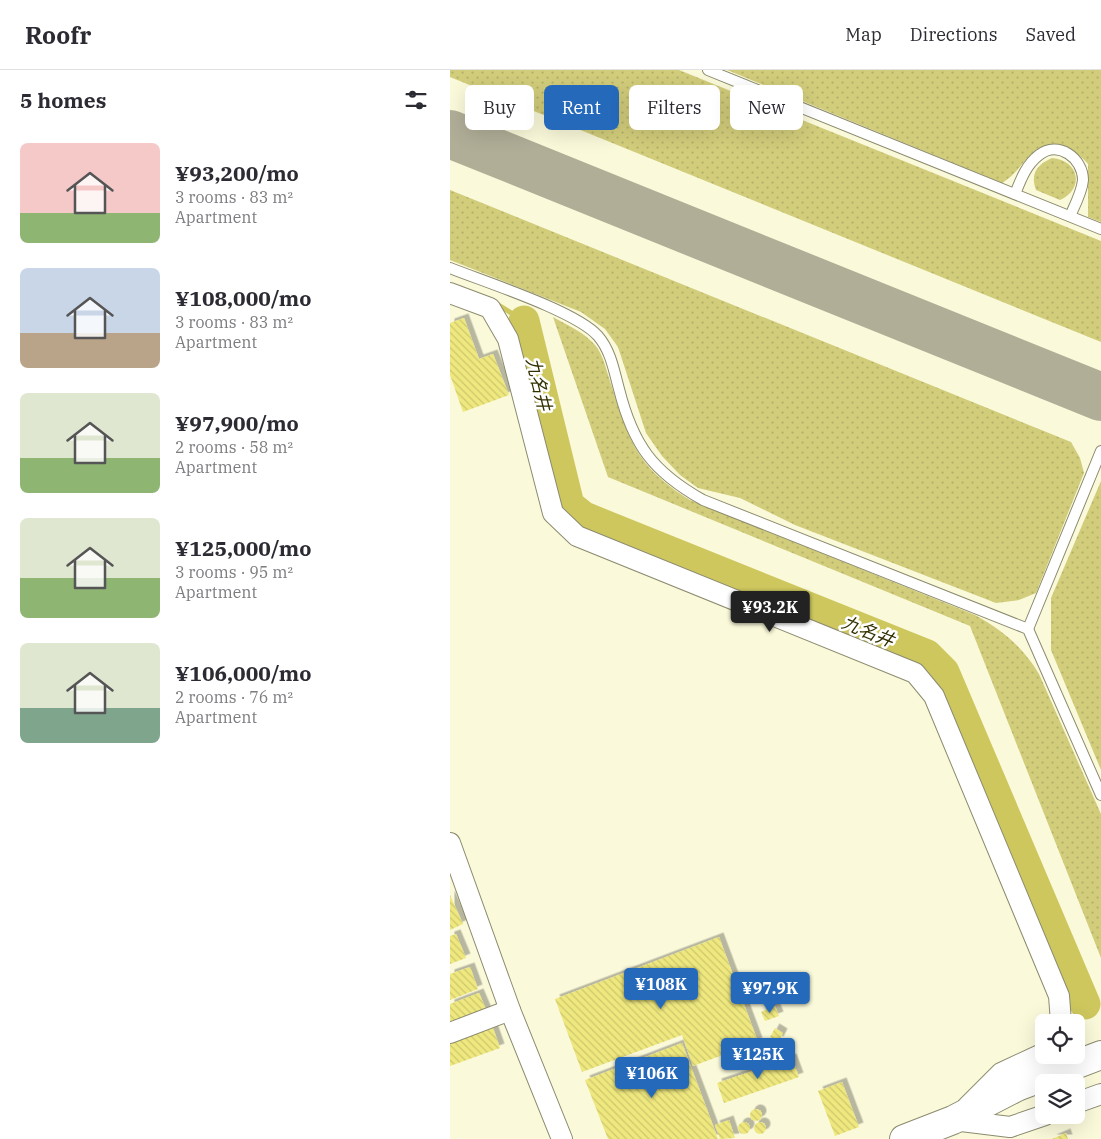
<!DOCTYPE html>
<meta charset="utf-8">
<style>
:root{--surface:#fff;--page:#f7f7f7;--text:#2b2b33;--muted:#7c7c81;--line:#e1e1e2;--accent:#2569ba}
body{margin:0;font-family:"IBM Plex Serif","Noto Sans JP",serif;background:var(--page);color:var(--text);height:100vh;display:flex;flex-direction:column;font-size:19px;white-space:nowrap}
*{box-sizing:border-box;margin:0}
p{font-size:16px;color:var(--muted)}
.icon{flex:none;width:28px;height:28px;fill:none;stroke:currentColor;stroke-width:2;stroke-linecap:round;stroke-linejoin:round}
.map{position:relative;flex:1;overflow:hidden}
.sheet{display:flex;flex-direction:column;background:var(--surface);width:450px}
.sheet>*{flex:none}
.guide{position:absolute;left:15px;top:15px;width:475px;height:45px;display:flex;gap:10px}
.tools{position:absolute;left:585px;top:944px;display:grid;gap:10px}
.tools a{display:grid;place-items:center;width:50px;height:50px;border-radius:8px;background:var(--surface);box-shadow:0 5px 20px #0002;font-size:25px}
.price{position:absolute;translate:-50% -42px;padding:0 11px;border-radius:5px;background:var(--accent);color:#fff;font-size:16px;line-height:32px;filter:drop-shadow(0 1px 2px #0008)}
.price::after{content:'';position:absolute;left:50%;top:30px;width:15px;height:11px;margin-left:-8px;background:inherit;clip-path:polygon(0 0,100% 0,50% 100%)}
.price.on{background:#222;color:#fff}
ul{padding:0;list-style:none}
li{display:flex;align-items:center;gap:15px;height:125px;padding:0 20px}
li span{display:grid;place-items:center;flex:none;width:140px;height:100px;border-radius:8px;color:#555}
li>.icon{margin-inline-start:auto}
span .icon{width:60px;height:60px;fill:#fffc;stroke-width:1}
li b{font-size:21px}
h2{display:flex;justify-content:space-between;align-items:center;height:60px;padding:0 20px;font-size:21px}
.chip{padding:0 18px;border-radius:8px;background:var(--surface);box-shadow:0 5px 20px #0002;font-size:18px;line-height:45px}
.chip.on{background:var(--accent);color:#fff}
header{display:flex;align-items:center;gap:30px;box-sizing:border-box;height:70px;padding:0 25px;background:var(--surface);border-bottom:1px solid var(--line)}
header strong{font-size:24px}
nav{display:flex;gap:28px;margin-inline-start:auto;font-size:18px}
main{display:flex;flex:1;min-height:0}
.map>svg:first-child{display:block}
</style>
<header>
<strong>Roofr</strong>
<nav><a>Map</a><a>Directions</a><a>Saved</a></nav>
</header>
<main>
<section class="sheet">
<h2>5 homes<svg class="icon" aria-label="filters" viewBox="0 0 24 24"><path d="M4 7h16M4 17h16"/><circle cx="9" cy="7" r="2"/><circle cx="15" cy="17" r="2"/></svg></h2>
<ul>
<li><span style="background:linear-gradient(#f6c9c9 70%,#8fb573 0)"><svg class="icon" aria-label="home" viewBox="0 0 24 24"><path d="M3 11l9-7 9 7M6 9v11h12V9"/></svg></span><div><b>¥93,200/mo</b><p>3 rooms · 83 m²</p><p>Apartment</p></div></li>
<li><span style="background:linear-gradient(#c9d6e8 65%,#b9a48a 0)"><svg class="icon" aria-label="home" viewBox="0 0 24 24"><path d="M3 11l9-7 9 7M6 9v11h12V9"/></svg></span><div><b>¥108,000/mo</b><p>3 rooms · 83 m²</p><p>Apartment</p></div></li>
<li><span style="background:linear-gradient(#dfe7d0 65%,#8fb573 0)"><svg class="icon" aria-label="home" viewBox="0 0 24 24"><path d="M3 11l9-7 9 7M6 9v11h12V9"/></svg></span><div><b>¥97,900/mo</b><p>2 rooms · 58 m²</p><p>Apartment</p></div></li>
<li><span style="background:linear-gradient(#dfe7d0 60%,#8fb573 0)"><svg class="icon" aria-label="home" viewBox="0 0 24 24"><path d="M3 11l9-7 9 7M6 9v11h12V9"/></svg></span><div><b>¥125,000/mo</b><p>3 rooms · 95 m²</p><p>Apartment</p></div></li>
<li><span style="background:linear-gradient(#dfe7d0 65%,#7fa58c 0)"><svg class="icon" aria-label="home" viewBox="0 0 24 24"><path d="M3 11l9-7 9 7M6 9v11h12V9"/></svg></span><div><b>¥106,000/mo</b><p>2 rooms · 76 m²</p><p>Apartment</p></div></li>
</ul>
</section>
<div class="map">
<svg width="651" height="1069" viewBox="0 0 651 1069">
<defs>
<pattern id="grass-dots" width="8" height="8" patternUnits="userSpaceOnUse" patternTransform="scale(1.25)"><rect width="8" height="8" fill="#d2cd7b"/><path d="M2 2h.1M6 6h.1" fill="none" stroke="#b4b06a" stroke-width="1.8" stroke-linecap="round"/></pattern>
<pattern id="building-back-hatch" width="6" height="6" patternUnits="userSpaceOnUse" patternTransform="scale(1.25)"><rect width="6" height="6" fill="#efe87f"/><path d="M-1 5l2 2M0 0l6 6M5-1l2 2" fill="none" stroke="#cdc76d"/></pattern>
<filter id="shadow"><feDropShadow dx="4.5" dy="-4.5" stdDeviation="0" flood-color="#0004"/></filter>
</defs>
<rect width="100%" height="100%" fill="#faf9da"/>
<g fill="url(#grass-dots)">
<path d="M0,0h229l422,171v101l-651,-265z"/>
<path d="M277,0h374v152l-13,-5v-53c-13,-16 -37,-27 -55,-11 -12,10 -17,22 -31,30z"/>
<path d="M602,88c27,2 33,31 8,42l-24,-10c-6,-17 1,-25 16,-32z"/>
<path d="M0,120l621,252 9,16 4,15 -48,120 -17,7 -23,3 -201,-78 -55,-27 -42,-10 -18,-13 -18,-19 -16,-23 -28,-86 -13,-18 -24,-17 -131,-52z"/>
<path d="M103,247c14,8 31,15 42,28 9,10 12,29 17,42 17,56 27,81 78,113l285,115c27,15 47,31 64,59l62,140v144l-131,-332 -362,-149z"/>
<path d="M651,411v289l-50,-120v-52z"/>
</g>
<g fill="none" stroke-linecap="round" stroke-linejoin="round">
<path stroke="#cec75e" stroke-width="5" d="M47,234l27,17"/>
<path stroke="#cec75e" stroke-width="31" d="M74,251l45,184 15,12 343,138 17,17 141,332"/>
<path stroke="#b0ae97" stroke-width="48" d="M0,64l651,263"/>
</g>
<g fill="url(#building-back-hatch)" filter="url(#shadow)">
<path d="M14,248l15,41 14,-5 16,41 -46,17 -13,-37v-52z"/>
<path d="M0,825l13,29 -13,6z"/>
<path d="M6,864l10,24 -16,6v-28z"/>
<path d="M269,867l39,105 -65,24 -11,-31 -100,37 -27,-73z"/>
<path d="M20,897l8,22 -28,11v-26z"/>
<path d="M29,923l8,19 -37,14v-22z"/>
<path d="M325,936l4,10 -14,5 -4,-9z"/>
<path d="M43,958l7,20 -50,18v-22z"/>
<path d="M325,958l8,5 -4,8 -9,-4z"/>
<path d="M232,973l36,96h-110l-23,-59z"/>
<path d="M342,988l7,19 -75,26 -7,-20z"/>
<path d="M392,1012l17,45 -24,9 -17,-45z"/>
<circle cx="306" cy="1045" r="6"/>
<path d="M279,1050l6,18 -15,1 -5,-14z"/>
<circle cx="294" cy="1058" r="6"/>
<circle cx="310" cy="1058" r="6"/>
<path d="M616,1063l2,6h-16z"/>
</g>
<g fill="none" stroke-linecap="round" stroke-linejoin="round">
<defs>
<g id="service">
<path d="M258,0l393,159"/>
<path d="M565,124c6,-15 11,-29 24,-39 19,-15 44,3 44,25 -1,12 -8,25 -13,36"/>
<path d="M0,198c35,14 126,43 148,68 13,15 16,35 21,53 14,56 34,83 84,111l325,129 73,166"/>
<path d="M578,559l73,-178"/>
</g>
<g id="minor">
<path d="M0,223l40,15 18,31 45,174 24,23 338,137 19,23 125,300 2,26"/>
<path d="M0,773l60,167 52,129"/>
<path d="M0,963l60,-23"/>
<path d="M626,1033l25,-9"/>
<path d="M517,1037l34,-34 43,-20"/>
<path d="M503,1050l57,7 35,-12"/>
</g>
<path id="primary" d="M454,1069l49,-19 64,-33 84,-32"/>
</defs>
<use href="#service" stroke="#8c8b6f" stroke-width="12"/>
<use href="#minor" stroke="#8c8b6f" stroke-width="22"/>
<use href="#primary" stroke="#8c8b6f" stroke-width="30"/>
<use href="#service" stroke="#fff" stroke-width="10"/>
<use href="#minor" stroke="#fff" stroke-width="20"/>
<use href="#primary" stroke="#fff" stroke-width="28"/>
</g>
<g text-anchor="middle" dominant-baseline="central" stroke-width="5" stroke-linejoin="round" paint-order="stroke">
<g font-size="18" font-style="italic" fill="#333001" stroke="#fff">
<text transform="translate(89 314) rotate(76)">九名井</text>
<text transform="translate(418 561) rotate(22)">九名井</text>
</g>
</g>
</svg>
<div class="tools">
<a><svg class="icon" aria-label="locate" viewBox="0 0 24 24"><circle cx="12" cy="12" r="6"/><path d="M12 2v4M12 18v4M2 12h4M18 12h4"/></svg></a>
<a><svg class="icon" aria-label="layers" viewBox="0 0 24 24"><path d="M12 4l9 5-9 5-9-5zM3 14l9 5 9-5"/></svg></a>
</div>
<b class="price on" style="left:320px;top:563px">¥93.2K</b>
<b class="price" style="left:211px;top:940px">¥108K</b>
<b class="price" style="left:320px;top:944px">¥97.9K</b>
<b class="price" style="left:308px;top:1010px">¥125K</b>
<b class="price" style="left:202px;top:1029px">¥106K</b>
<div class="guide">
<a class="chip">Buy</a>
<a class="chip on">Rent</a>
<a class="chip">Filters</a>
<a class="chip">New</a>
</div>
</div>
</main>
